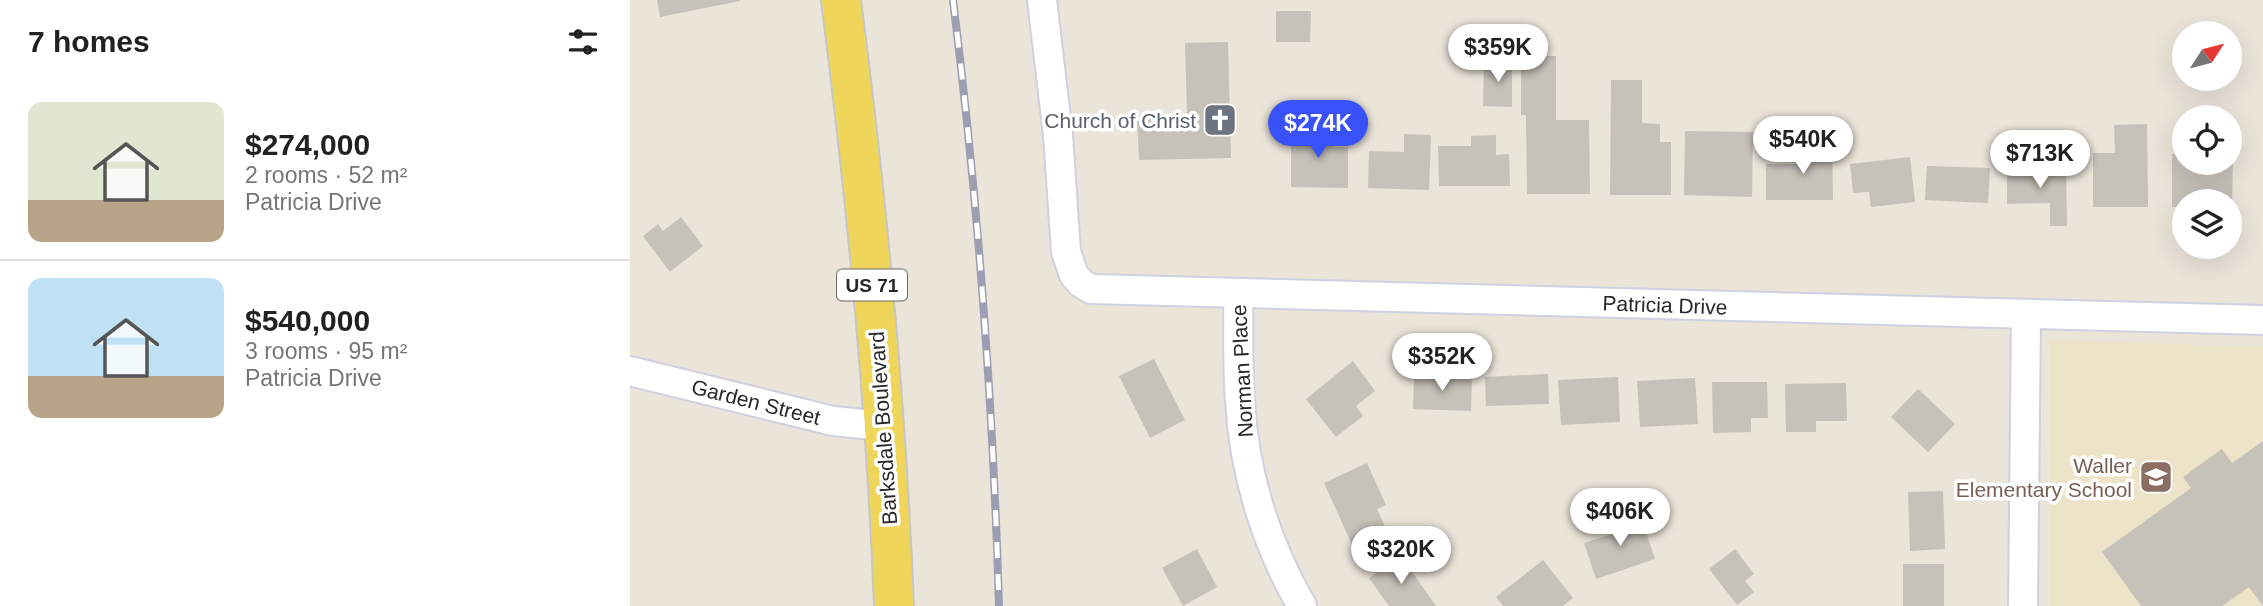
<!DOCTYPE html>
<meta charset="utf-8">
<style>
:root{--surface:#fff;--page:#f6f6f6;--text:#222;--muted:#767676;--line:#e0e0e0;--accent:#3851f9}
body{margin:0;font-family:Helvetica,sans-serif;background:var(--page);color:var(--text);height:100vh;display:flex;flex-direction:column;font-size:26px;white-space:nowrap}
*{box-sizing:border-box;margin:0}
p{font-size:23px;color:var(--muted)}
.icon{flex:none;width:38px;height:38px;fill:none;stroke:currentColor;stroke-width:2;stroke-linecap:round;stroke-linejoin:round}
.map{position:relative;flex:1;overflow:hidden}
.drawer{display:flex;flex-direction:column;background:var(--surface);width:630px}
.drawer>*{flex:none}
.needle{width:46px;rotate:54deg}
.tools{position:absolute;left:1542px;top:21px;display:grid;gap:14px}
.tools a{display:grid;place-items:center;width:70px;height:70px;border-radius:50%;background:var(--surface);box-shadow:0 7px 28px #0002;font-size:35px}
.price{position:absolute;translate:-50% -60px;padding:0 16px;border-radius:24px;background:#fff;color:#222;font-size:23px;line-height:46px;filter:drop-shadow(0 2px 4px #0008)}
.price::after{content:'';position:absolute;left:50%;top:42px;width:21px;height:16px;margin-left:-10px;background:inherit;clip-path:polygon(0 0,100% 0,50% 100%)}
.price.active{background:var(--accent);color:#fff}
ul{padding:0;list-style:none}
li{display:flex;align-items:center;gap:21px;height:175px;padding:0 28px}
li+li{border-top:2px solid var(--line)}
li span{display:grid;place-items:center;flex:none;width:196px;height:140px;border-radius:14px;color:#555}
li>.icon{margin-inline-start:auto}
span .icon{width:84px;height:84px;fill:#fffc;stroke-width:1}
li b{font-size:30px}
h2{display:flex;justify-content:space-between;align-items:center;height:84px;padding:0 28px;font-size:30px}
main{display:flex;flex:1;min-height:0}
.map>svg:first-child{display:block}
</style>
<main>
<section class="drawer">
<h2>7 homes<svg class="icon" aria-label="filters" viewBox="0 0 24 24"><path d="M4 7h16M4 17h16"/><circle cx="9" cy="7" r="2"/><circle cx="15" cy="17" r="2"/></svg></h2>
<ul>
<li><span style="background:linear-gradient(#dfe7d0 70%,#b9a48a 0)"><svg class="icon" aria-label="home" viewBox="0 0 24 24"><path d="M3 11l9-7 9 7M6 9v11h12V9"/></svg></span><div><b>$274,000</b><p>2 rooms · 52 m²</p><p>Patricia Drive</p></div></li>
<li><span style="background:linear-gradient(#bfe0f5 70%,#b9a48a 0)"><svg class="icon" aria-label="home" viewBox="0 0 24 24"><path d="M3 11l9-7 9 7M6 9v11h12V9"/></svg></span><div><b>$540,000</b><p>3 rooms · 95 m²</p><p>Patricia Drive</p></div></li>
</ul>
</section>
<div class="map">
<svg width="1633" height="606" viewBox="0 0 1633 606">
<rect width="100%" height="100%" fill="#ebe4d9"/>
<path fill="#ede3c8" d="M1420,340l213,7v259h-213z"/>
<g fill="#c6c1b9">
<path d="M27,0h83v1l-80,16z"/>
<path d="M646,11h35l-1,31h-34z"/>
<path d="M598,42l3,116 -92,2 -2,-45 50,-1 -2,-71z"/>
<path d="M891,56h35v64h33l1,74h-63l-1,-79h-5z"/>
<path d="M854,60l28,1v46l-29,-1z"/>
<path d="M981,80h31v43l18,1v18h11v53h-61z"/>
<path d="M1517,124l1,83h-55v-54h22l-1,-28z"/>
<path d="M661,129l44,1 -1,17h14v41l-57,-1z"/>
<path d="M1055,131l68,1 -1,65 -68,-2z"/>
<path d="M774,134l27,1 -2,55 -61,-2 1,-37 35,1z"/>
<path d="M866,135v20l13,-1 1,32h-71l-1,-40h33v-10z"/>
<path d="M1172,142h30l1,58h-67v-36h36z"/>
<path d="M1542,154h12v9h46v-8h3l-1,53h-2v-7h-46v6h-12z"/>
<path d="M1280,157l5,45 -44,5 -2,-15 -16,1 -3,-29z"/>
<path d="M1297,166l63,2 -2,35 -63,-3z"/>
<path d="M1402,166h34l1,60h-17v-23l-43,1v-35h25z"/>
<path d="M51,217l22,29 -33,26 -27,-36 15,-12 5,7z"/>
<path d="M524,359l31,61 -35,18 -31,-62z"/>
<path d="M723,361l22,30 -19,15 7,10 -27,21 -30,-38z"/>
<path d="M918,374l1,30 -63,2 -1,-29z"/>
<path d="M784,375l58,3 -1,33 -58,-2z"/>
<path d="M988,377l2,45 -59,3 -3,-45z"/>
<path d="M1065,378l3,46 -58,3 -3,-46z"/>
<path d="M1082,382h55l1,36h-17v14l-38,1z"/>
<path d="M1216,383l1,38h-31v11h-30l-1,-48z"/>
<path d="M1288,389l37,35 -27,28 -37,-35z"/>
<path d="M1633,441v165l-14,-19 -27,19h-81l-39,-54 89,-64 -8,-11 39,-28 10,14z"/>
<path d="M737,463l19,42 -9,4 11,24 -34,16 -30,-66z"/>
<path d="M1313,491l2,58 -35,2 -2,-59z"/>
<path d="M1003,514l5,14 6,-2 11,33 -59,20 -12,-36 31,-10 -3,-12z"/>
<path d="M567,549l20,38 -34,19 -21,-38z"/>
<path d="M1105,549l19,25 -9,7 9,11 -17,13 -28,-36z"/>
<path d="M771,556l35,50h-47l-20,-28z"/>
<path d="M913,560l30,38 -10,8h-60l-7,-9z"/>
<rect x="1273" y="564" width="41" height="42"/>
</g>
<g fill="none" stroke-linecap="round" stroke-linejoin="round">
<defs>
<g id="street">
<path d="M412,0l16,135 8,117 8,23 7,8 10,6 1172,31"/>
<path d="M608,293c1,36 -1,72 2,108 4,72 26,143 62,205"/>
<path d="M0,371l203,50 50,5"/>
<path d="M1393,606l3,-291"/>
</g>
<path id="primary" d="M211,0c26,201 45,404 53,606"/>
</defs>
<use href="#street" stroke="#cfd1e1" stroke-width="32"/>
<use href="#primary" stroke="#c7c7c7" stroke-width="42"/>
<use href="#street" stroke="#fff" stroke-width="28"/>
<use href="#primary" stroke="#efd55a" stroke-width="38"/>
<defs>
<path id="rail" d="M323,0c25,201 40,403 46,606"/>
</defs>
<use href="#rail" stroke="#9c9eb2" stroke-width="8"/>
<use href="#rail" stroke="#fff" stroke-width="5" stroke-dasharray="16" stroke-linecap="butt"/>
</g>
<defs>
<symbol id="church-square" viewBox="-11 -11 22 22"><rect x="-9" y="-9" width="18" height="18" rx="4" fill="#6b7280" stroke="#fff"/><path d="M-1.2-6h2.4v3.5h3.3v2.4h-3.3V6h-2.4V-.1h-3.3v-2.4h3.3Z" fill="#fff"/></symbol>
<symbol id="school-square" viewBox="-11 -11 22 22"><rect x="-9" y="-9" width="18" height="18" rx="4" fill="#8d6e63" stroke="#fff"/><path d="M0-5L7-2L0 1L-7-2ZM-4 1L0 2.5L4 1V4Q0 6-4 4Z" fill="#fff"/></symbol>
</defs>
<g fill-rule="evenodd">
<use href="#church-square" x="571" y="101" width="38" height="38"/>
<use href="#school-square" x="1507" y="458" width="38" height="38"/>
</g>
<g text-anchor="middle" dominant-baseline="central" stroke-width="7" stroke-linejoin="round" paint-order="stroke">
<rect fill="#fff" stroke="#686868" stroke-width="2" x="207" y="269.5" width="70" height="31" rx="5"/>
<g font-size="19" font-weight="bold" fill="#282828">
<text x="242" y="285">US 71</text>
</g>
<g font-size="21" fill="#5b616d" stroke="#fff" text-anchor="end">
<text x="566" y="120">Church of Christ</text>
</g>
<g font-size="21" fill="#282828" stroke="#fff">
<text transform="translate(1035 305) rotate(2)">Patricia Drive</text>
<text transform="translate(612 371) rotate(-93)">Norman Place</text>
<text transform="translate(126 402) rotate(14)">Garden Street</text>
<text transform="translate(253 428) rotate(-94)">Barksdale Boulevard</text>
</g>
<g font-size="21" fill="#785e54" stroke="#fff" text-anchor="end">
<text x="1502" y="465">Waller<tspan x="1502" dy="24">Elementary School</tspan></text>
</g>
</g>
</svg>
<div class="tools">
<a><svg class="needle" viewBox="-14 -14 28 28"><path d="M0-13l5 13h-10z" fill="#e53935"/><path d="M0 13l5-13h-10z" fill="#767676"/></svg></a>
<a><svg class="icon" aria-label="locate" viewBox="0 0 24 24"><circle cx="12" cy="12" r="6"/><path d="M12 2v4M12 18v4M2 12h4M18 12h4"/></svg></a>
<a><svg class="icon" aria-label="layers" viewBox="0 0 24 24"><path d="M12 4l9 5-9 5-9-5zM3 14l9 5 9-5"/></svg></a>
</div>
<b class="price" style="left:868px;top:84px">$359K</b>
<b class="price active" style="left:688px;top:160px">$274K</b>
<b class="price" style="left:1173px;top:176px">$540K</b>
<b class="price" style="left:1410px;top:190px">$713K</b>
<b class="price" style="left:812px;top:393px">$352K</b>
<b class="price" style="left:990px;top:548px">$406K</b>
<b class="price" style="left:771px;top:586px">$320K</b>
</div>
</main>
